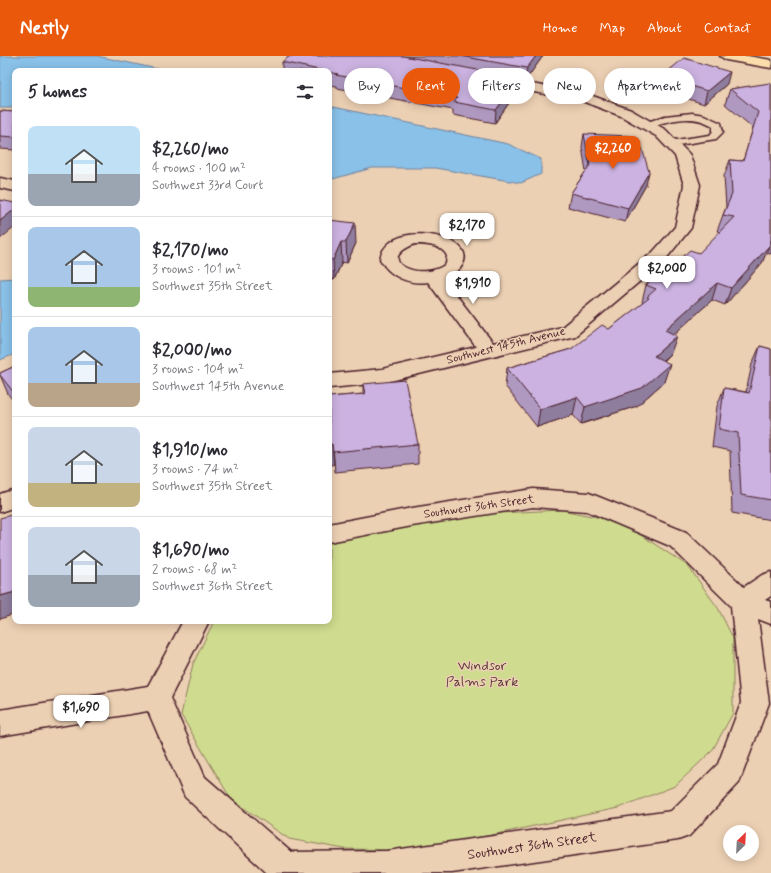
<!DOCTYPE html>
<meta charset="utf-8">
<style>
:root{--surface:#fff;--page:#f2f2f3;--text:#2b2b33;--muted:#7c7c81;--line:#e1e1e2;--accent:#ea580c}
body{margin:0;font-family:Mynerve,sans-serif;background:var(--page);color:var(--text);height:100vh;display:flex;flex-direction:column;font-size:15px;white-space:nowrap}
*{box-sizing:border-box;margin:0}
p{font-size:13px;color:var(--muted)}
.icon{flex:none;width:22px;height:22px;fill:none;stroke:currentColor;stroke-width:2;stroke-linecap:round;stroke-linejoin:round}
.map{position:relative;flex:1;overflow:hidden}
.sheet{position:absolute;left:12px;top:12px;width:320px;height:556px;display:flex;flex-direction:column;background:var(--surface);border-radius:8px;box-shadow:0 2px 10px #0003}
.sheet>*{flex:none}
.banner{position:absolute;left:344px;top:12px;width:367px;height:36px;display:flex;gap:8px}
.needle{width:26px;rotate:24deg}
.tools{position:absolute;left:723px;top:769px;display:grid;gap:8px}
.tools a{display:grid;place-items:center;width:36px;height:36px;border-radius:50%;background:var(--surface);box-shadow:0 2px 10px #0003;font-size:20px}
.price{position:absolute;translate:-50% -34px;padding:0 9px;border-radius:8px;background:#fff;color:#222;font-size:13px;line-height:26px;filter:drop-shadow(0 1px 2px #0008)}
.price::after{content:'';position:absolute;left:50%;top:24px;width:12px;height:9px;margin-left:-6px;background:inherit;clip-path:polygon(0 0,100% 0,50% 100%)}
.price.selected{background:var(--accent);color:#fff}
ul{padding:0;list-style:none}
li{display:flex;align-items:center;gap:12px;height:100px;padding:0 16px}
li+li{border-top:1px solid var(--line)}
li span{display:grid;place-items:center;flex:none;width:112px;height:80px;border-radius:8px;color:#555}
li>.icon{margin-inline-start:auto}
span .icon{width:48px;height:48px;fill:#fffc;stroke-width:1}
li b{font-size:17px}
h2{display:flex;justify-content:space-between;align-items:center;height:48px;padding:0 16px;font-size:17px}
.pill{padding:0 14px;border-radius:18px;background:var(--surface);box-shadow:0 2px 10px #0003;font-size:14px;line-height:36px}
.pill.selected{background:var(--accent);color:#fff}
header{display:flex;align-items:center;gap:24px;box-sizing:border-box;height:56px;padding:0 20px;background:var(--accent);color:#fff}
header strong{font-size:19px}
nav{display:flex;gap:22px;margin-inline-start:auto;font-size:14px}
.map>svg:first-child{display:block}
</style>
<header>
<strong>Nestly</strong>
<nav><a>Home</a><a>Map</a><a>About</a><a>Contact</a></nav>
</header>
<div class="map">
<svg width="771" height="817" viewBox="0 0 771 817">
<rect width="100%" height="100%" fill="#ecd0b3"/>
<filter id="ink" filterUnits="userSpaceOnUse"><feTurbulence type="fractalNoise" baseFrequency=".025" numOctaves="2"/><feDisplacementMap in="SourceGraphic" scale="8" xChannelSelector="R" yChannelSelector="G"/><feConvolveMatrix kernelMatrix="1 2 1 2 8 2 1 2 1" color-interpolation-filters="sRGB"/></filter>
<g filter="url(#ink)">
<path fill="#cfdb8e" stroke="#8c7d5c" d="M562,454l59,12 67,44 30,42 15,30v75l-21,38 -37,35 -57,22 -126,27 -92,15 -56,-1 -55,-10 -58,-40 -50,-84 12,-51 21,-43h115v-80l49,-7 34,-17z"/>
<g fill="#89c1e8" stroke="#70809c">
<path d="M0,0h97l70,15h-152v37h-15z"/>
<path d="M329,50l179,38 33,15v15l-20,9 -86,-15h-63l-43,12z"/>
<path d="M15,222v76l-15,6v-81z"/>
</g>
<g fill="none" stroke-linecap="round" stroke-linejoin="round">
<defs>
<path id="lane" d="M692,57l12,2 17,8 2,9 -7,7 -44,7 -5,-3 2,-2 41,-6 3,-4v-5c-22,-13 -42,-5 -66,1l-5,-3 23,-8z"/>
<g id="street">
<path d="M490,20l100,19 41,15 35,20 24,25 10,30 -9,43 -26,32 -90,76 -193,47 -53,5v-14l53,-5 94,-22 -48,-65c-20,3 -39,-6 -48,-23 6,-30 51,-29 73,-17 22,12 9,31 -9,37l49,64 69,-16 91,-75 22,-25 9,-42 -9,-29 -19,-20 -35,-20 -39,-15 -97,-18 -2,-3 2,-3zM415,188c10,0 27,1 32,12l-1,8c-24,19 -75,-3 -31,-20z"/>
<path d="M0,122l15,3v10l-15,-3z"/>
<path d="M15,433v18l-15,5v-18z"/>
<path d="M533,433l56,4 97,39 58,55 18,-12 9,-3v24l-6,4 6,2v22l-13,-5 11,84 -30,80 -50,53 -11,4 -226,33h-185l-82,-76 -37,-86 -148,25v-26l148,-24 35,-65h26l-39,77 35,79 86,75 96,-1 284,-40 47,-47 23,-61 -10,-97 -61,-60 -83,-35 -54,-4 -121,19 -83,16v-18l83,-16z"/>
</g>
<path id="primary" d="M720,0h28l23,4v8l-45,-8z"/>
</defs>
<use href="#lane" stroke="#4a1f2b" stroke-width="3"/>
<use href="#street" stroke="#4a1f2b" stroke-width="3"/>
<use href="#primary" stroke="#4a1f2b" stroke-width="3"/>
<use href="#lane" fill="#ecd0b3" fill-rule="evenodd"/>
<use href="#street" fill="#ecd0b3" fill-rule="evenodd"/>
<use href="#primary" fill="#fbddab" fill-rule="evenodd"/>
</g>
<g fill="#af99c1" stroke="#4a1f2b">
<path d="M290,0h253l-18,25 -5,-1 -2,10 -23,33 -42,-8v-5l-116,-22v-2l-8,-1v-14h-47v-9z"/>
<path d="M661,21l66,7 -23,20 -46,-15z"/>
<path d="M771,28v170l-5,-1 -4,10 -37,42 -13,-5 -38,34 -3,19 -8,8 1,21 -27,24 -56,18 -8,-9 -36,12 -32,-41 2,-18 64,-19 38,-20 34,-26 -1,-1 4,-17 21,-14 32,-18 21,-21 -3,-1 9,-24 -2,-31 6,-16 13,1 10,-33 -28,-24 5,-15z"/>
<path d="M0,55l15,1v38l-15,-1z"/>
<path d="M584,78l49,14 13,37 -21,37 -57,-15 3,-14 15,-22 -4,-24z"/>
<path d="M329,164l27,23 -9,20 -5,-1 -8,18 -5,-1z"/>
<path d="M760,290l11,3v171l-39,-7 -2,-62 -18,-4 5,-41 7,-18 22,4 6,-28z"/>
<path d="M15,310v37l-7,-9 -8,-19v-2z"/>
<path d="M363,328l55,60v20l-83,8 -6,-75 34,-3z"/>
</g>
<g fill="#8e7d9d" stroke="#4a1f2b">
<path d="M536,0h7l-18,25 2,-13z"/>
<path d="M730,16l-3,12 -23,20 3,-13z"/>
<path d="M520,22l-2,12 -23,33 1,-13z"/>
<path d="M649,116l-3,13 -21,37 3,-14z"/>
<path d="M15,153v18l-15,12v-18z"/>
<path d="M355,167l1,20 -9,20 -1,-21z"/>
<path d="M341,186l1,20 -8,18 -1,-20z"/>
<path d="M769,190l-7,17 -37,42 6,-17z"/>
<path d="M717,227l-5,17 -52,47 5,-17z"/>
<path d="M677,280l-6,17 -23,20 6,-17z"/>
<path d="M670,308l-6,18 -27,24 -56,18 4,-17z"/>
<path d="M577,341l-4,18 -36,12 3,-18z"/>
<path d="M332,388l2,20 -5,2v-21z"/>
<path d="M15,536v22l-15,5v-23z"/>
</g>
<g fill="#cbb2e0" stroke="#4a1f2b">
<path d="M290,0h113l117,22 -24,32 -42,-8 3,-4 -121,-23 2,-1 -9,-2v-1h-5l-42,-9z"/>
<path d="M460,0h76l-9,12z"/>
<path d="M684,2l46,14 -23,19 -46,-14z"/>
<path d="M770,27l1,1v156l-2,6 -38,42 -14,-5 -52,47 12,6 -23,20 16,8 -28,24 -57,19 -8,-10 -37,12 -33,-41 64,-19 31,-24 7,4 40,-31 -2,-1 9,-8 -10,-4 18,-15 3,1 23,-21 9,3 35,-36 -11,-2 9,-21 -2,-34 13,1 15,-49 -28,-23z"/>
<path d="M0,55l15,1v25l-15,-1z"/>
<path d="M584,78l46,2 3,12h9l7,24 -21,36 -57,-15 19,-28z"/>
<path d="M0,144l15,3v6l-15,12z"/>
<path d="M329,164l26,3 -9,19h-5l-8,18 -4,-1z"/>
<path d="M760,290l11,3v151l-30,-5 -3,-62 -19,-4 5,-41 25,5z"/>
<path d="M15,310v28l-15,-19v-2z"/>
<path d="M405,324l13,64 -85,8 -1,-8 -3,1v-48l36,-3 -2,-10z"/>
<path d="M15,458v78l-15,4v-78z"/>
</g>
</g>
<g text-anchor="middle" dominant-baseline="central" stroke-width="3" stroke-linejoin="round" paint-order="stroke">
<g font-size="12" fill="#4a1f2b" stroke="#ecd0b3">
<text transform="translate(506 290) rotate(-14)">Southwest 145th Avenue</text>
<text transform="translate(479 451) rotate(-8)">Southwest 36th Street</text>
</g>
<g font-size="14" fill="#5e3b3a" stroke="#ecd0b3">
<text x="482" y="610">Windsor<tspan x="482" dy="16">Palms Park</tspan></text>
</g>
<g font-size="14" fill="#4a1f2b" stroke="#ecd0b3">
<text transform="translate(532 790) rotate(-8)">Southwest 36th Street</text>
</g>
</g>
</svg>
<div class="tools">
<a><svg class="needle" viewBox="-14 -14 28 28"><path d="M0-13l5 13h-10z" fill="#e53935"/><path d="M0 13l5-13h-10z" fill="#7c7c81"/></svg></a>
</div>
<b class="price selected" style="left:613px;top:114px">$2,260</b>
<b class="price" style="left:467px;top:191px">$2,170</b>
<b class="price" style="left:667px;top:234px">$2,000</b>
<b class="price" style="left:473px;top:249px">$1,910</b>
<b class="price" style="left:81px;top:673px">$1,690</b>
<div class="banner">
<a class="pill">Buy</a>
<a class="pill selected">Rent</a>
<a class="pill">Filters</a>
<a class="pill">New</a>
<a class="pill">Apartment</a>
</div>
<section class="sheet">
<h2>5 homes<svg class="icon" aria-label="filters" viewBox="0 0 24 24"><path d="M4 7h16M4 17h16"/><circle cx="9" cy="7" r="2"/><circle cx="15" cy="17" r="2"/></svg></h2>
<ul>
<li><span style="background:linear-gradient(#bfe0f5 60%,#9aa5b1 0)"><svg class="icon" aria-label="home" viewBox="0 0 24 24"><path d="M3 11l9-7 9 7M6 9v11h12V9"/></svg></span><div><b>$2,260/mo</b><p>4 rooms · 100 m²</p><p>Southwest 33rd Court</p></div></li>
<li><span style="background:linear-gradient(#a9c7e8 75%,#8fb573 0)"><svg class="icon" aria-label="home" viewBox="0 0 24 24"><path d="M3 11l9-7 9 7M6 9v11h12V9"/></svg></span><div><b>$2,170/mo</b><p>3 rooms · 101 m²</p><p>Southwest 35th Street</p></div></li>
<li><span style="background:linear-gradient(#a9c7e8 70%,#b9a48a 0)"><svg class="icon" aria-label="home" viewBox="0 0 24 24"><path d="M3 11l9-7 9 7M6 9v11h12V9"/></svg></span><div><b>$2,000/mo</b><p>3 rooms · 104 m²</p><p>Southwest 145th Avenue</p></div></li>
<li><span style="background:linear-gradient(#c9d6e8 70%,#c2b280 0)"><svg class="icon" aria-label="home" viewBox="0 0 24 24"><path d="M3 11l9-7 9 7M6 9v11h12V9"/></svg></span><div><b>$1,910/mo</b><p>3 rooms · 74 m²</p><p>Southwest 35th Street</p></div></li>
<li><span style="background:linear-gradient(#c9d6e8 60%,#9aa5b1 0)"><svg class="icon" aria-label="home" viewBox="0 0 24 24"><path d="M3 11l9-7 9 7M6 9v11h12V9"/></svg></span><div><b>$1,690/mo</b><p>2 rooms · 68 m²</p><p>Southwest 36th Street</p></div></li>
</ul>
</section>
</div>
